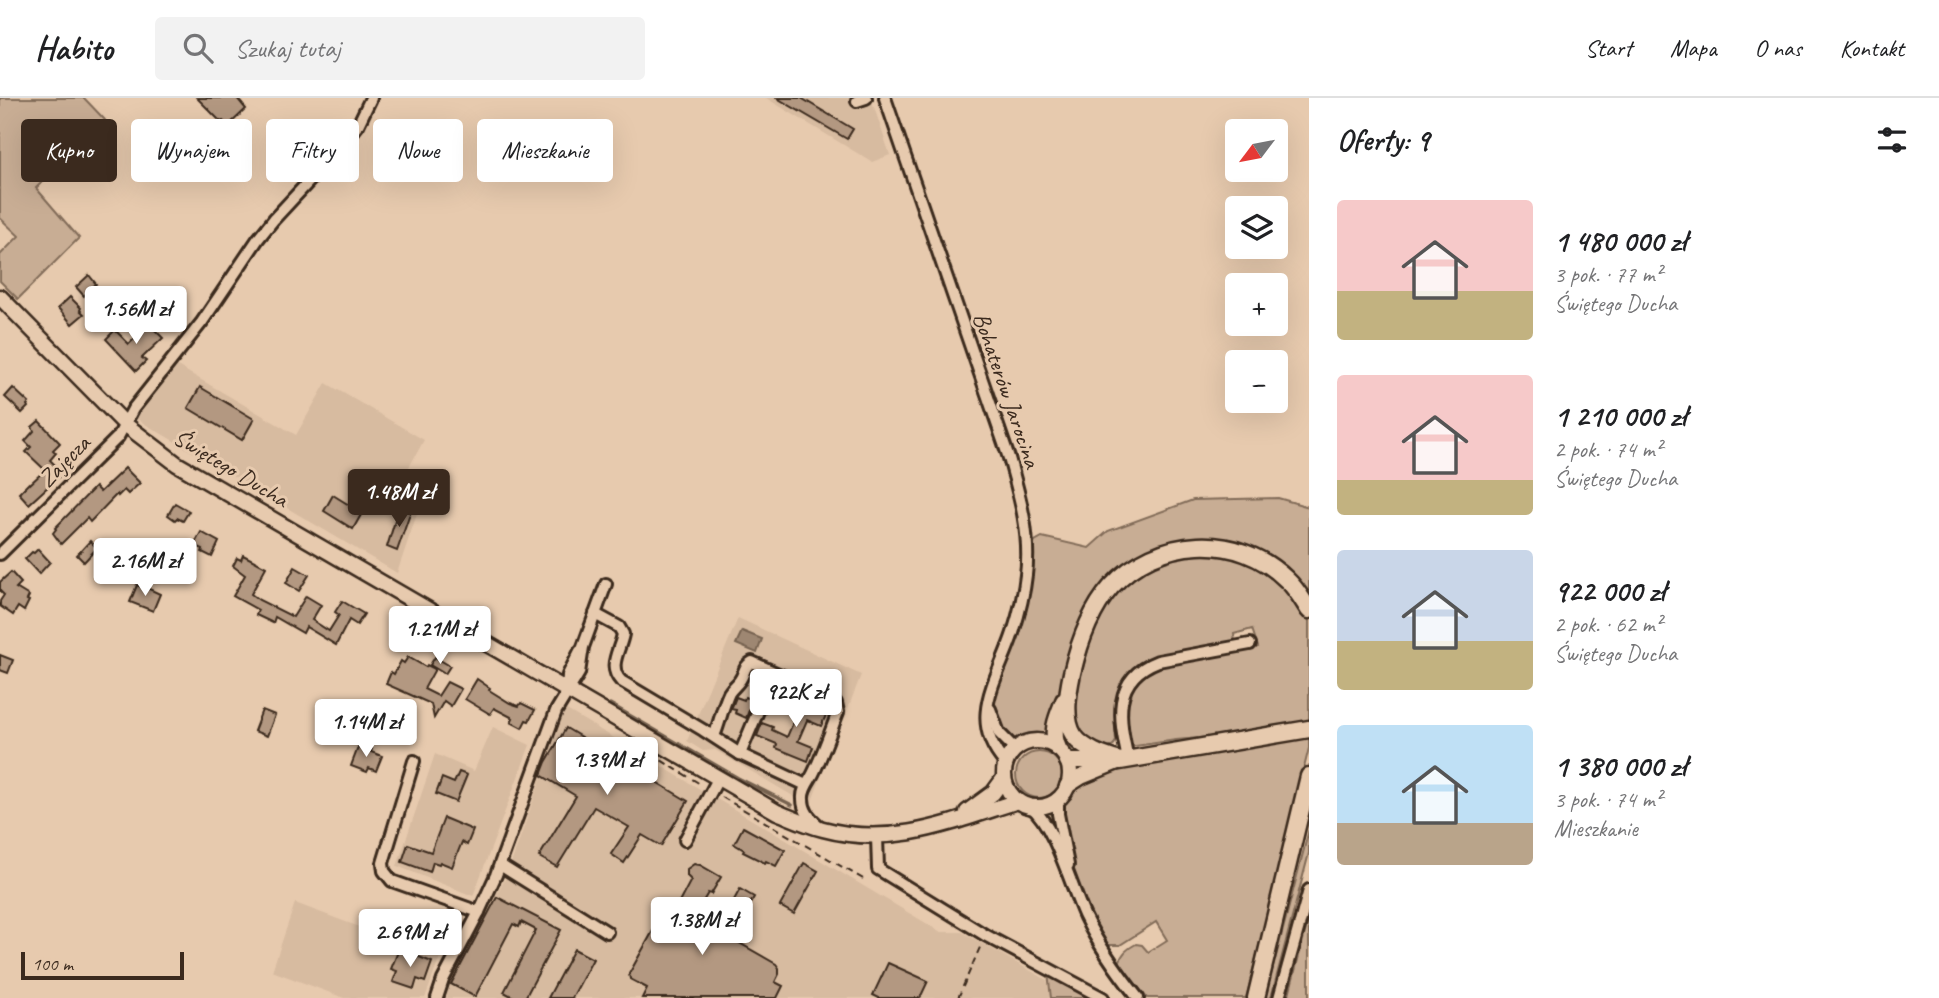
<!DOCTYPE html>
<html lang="pl">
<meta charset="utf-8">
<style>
:root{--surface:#fff;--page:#f2f2f2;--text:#202124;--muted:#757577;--line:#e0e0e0;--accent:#3b2a1e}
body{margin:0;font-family:Caveat,sans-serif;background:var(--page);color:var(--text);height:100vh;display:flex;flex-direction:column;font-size:26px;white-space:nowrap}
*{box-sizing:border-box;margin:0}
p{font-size:23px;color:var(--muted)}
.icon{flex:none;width:38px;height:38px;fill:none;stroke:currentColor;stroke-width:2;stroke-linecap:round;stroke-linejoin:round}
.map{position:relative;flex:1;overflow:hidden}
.side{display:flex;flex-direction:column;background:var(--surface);width:630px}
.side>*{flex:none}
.hud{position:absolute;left:21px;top:21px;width:665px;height:63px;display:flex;gap:14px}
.needle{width:46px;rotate:238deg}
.buttons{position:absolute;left:1225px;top:21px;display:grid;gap:14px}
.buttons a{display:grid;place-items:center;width:63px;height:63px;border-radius:7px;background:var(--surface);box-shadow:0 7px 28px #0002;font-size:35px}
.scale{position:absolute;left:21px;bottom:18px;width:163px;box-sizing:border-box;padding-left:7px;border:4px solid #3b2a1e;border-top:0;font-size:19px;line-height:24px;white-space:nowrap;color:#3b2a1e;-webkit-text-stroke:5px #e7caae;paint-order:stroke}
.price{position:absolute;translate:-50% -60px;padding:0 16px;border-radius:7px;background:#fff;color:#222;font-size:23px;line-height:46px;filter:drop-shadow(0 2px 4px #0008)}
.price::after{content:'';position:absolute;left:50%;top:42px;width:21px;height:16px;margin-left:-10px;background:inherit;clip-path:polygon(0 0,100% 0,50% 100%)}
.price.active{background:var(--accent);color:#fff}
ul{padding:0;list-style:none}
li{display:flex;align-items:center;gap:21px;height:175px;padding:0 28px}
li span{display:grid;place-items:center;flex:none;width:196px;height:140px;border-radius:7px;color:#555}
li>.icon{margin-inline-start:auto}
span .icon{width:84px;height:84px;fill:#fffc;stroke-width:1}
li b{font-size:30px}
h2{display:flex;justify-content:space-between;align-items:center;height:84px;padding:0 28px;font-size:30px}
.pill{padding:0 24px;border-radius:7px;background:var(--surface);box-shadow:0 7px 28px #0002;font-size:24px;line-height:63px}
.pill.active{background:var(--accent);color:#fff}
header{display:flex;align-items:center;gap:42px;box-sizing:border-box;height:98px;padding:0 35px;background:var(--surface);border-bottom:2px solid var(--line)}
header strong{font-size:33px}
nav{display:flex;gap:38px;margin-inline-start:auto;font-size:24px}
.search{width:490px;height:63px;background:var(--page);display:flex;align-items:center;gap:18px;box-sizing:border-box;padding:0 24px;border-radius:7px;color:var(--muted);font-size:26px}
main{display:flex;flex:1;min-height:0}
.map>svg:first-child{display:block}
</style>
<header>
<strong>Habito</strong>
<div class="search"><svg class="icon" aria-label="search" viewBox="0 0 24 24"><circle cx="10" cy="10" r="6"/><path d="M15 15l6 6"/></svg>Szukaj tutaj</div>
<nav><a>Start</a><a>Mapa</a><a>O nas</a><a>Kontakt</a></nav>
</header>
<main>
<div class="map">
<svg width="1309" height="900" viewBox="0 0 1309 900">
<rect width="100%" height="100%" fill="#e7caae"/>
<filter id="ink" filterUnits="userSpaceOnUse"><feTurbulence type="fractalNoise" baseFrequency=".0143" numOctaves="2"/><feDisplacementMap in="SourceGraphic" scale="14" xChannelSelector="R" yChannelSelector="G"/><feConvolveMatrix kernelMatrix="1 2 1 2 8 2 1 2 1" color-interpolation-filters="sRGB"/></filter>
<g filter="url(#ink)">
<g fill="#d7bba0">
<path d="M766,0h105l19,57 -18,7z"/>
<path d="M174,266l122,71 30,-52 98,57 -29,53 24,15 -22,65 -262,-155z"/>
<path d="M738,520l123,57 -51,131 -95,-56 -12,1 -16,-10z"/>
<path d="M565,611l376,223h21l85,48 4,18h-604l-1,-7 61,-116z"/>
<path d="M493,629l37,18 -57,151 -76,-30 38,-112 39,17z"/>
<path d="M295,805l145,54 -15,41h-81l-72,-27z"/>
</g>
<g fill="#c8ad94" stroke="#826c59" stroke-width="2">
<path d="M0,0h84l21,22 -69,68 43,50 -61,61 -18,-18v-26l19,-19 -19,-18z"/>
<path d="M1278,400l31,9v89l-92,-55 -105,36 -63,159 -5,4 -28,1c-19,-7 -24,-25 -23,-43l29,-75 5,-22 5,-55 3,-5 7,-4 47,11 19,-17 85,-31z"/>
<path d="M1194,454c14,1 31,1 45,5 26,7 58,38 70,62v102l-77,14 -56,5 -47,7 -7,-30 8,-32 27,-20 101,-18 -6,-18 -18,5 1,8 -101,28c-23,23 -20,40 -18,71 -7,16 -25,2 -36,-4l-8,-31 21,-73 17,-33 17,-19 27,-18z"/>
<path d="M1309,639v11l-63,250h-99l-28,-35c3,-10 8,-14 17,-19l6,1 6,7 19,-12 -11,-18 -36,23h-14l-22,-43 -15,-42 -7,-55 8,-15 20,-13 49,-12z"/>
<circle cx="1039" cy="677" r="23"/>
<path d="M1309,732v23l-38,145h-6z"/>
<path d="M1309,819v81h-21z"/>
<path d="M1048,875l35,22 3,3h-35z"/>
</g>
<path fill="#9e8772" stroke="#766250" stroke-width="2" d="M742,533l20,8 -5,14 -21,-9z"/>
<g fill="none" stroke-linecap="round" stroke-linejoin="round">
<path stroke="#766250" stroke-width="3.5" d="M610,606l128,74 54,27"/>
</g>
<g fill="#b39881" stroke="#3b2a1e" stroke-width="2">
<path d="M197,0h40l9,11 -18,17 -5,-5 -2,1z"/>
<path d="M777,0h24l52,31 -6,10z"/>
<path d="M89,177l7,9 -12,12 -8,-9z"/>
<path d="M70,199l11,11 -1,2 4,4 -12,10 -14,-16z"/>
<path d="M149,226l14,14 -21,20 4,3 -10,10 -30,-32 9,-9 14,14z"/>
<path d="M200,289l54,32 -12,21 -54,-32z"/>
<path d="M13,290l16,15 -2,2 1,2 -6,6 -17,-16z"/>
<path d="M39,323l21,22 -7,7 3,3 -6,7 13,13 -34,31 -10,-11 10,-10 1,1 15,-14 -19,-18 5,-5 -6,-6 9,-10 -2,-4z"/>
<path d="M125,370l15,15 -12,11 -4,-4 -6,6 -1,-2 -27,28 -3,-4 -26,26 -8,-11 3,-4 -1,-1 40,-41 5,5z"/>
<path d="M333,397l29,18 -9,16 -29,-18z"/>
<path d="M175,405l14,8 -6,10 -6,-3 -2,2 -7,-5z"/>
<path d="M399,410l12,3 -14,40 -10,-4z"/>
<path d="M201,434l18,10 -7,15 -10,-5 1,-3 -9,-4z"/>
<path d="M90,443l7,7 -13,14 -7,-7z"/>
<path d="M38,451l12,13 -11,12 -14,-15 7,-7 2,1z"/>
<path d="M243,457l23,12 -15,27 8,6 34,17 13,-21 15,9 -9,15 17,11 10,-16 -4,-3 7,-11 22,13 -7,11 -8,-5 -13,25 -30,-18 -3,6 -28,-16 -2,6 -17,-8 2,-5 -25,-14 12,-21 -12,-9 4,-8 4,2z"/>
<path d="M295,469l14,8 -10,16 -13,-8z"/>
<path d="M11,474l10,11 -5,5 13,8 -2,4 2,1 -5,10 -6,-4 -5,8 -13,-9v-5l4,-6 -4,-4v-9z"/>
<path d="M137,487l8,3v-1l15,7 -7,17 -23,-9z"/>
<path d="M0,557l13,5 -5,13 -8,-3z"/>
<path d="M408,559l18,10 1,-2 8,4 -11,20 14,7 9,-14 14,7 -10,17 -7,-5 -10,17 -3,-14 -45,-20 5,-12 3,2 7,-13 3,2z"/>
<path d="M435,559l15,9 -5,8 -15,-9z"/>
<path d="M477,581l13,9 -1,2 21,13 9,3 2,-3 14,7 -6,11 -3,-1 -4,8 -11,-6 2,-4 -19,-10 -4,6 -25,-15z"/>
<path d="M799,598l30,13 -8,17 -14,-6 -9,21 15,6 -5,14 -32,-13 1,-4 -20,-8 5,-13 11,4 -1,3 15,7 9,-21 -4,-2z"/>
<path d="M736,599l8,3 1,-3 8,3 -7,18 -11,-5 1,-3 -5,-1z"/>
<path d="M262,612l13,5 -8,21 -13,-5z"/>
<path d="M566,630l122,73 -27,45 -19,-11 -18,28 -13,-9 18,-27 -35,-20 -37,60 -18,-10 37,-61 -35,-21 5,-13z"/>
<path d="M359,647l13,4 -1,3 11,4 -6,15 -7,-3 -2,4 -16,-6z"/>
<path d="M459,674l8,3 -11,27 -20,-8 6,-16 12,5z"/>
<path d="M444,720l29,12 -6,15 -5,-3 -10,25 -12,-5 -1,2 -6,-2 -3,10 -28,-10 6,-18 23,8z"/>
<path d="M743,729l42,23 -9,16 -10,-5 -1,2 -22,-11 1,-2 -10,-6z"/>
<path d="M804,765l14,8 -24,43 -14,-8z"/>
<path d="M694,766l6,1 21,12 -10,17 -3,-1 -18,30 23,5 63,36 3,4v6l-4,8 8,4 -6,12h-135l5,-10 -17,-9 -1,-5 24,-43 12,7 2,-3 6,4 11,-22 -10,-5 17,-32 -4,-4v-7z"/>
<path d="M740,791l14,8 -12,21 -14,-7z"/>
<path d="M497,799l64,33 -36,68h-10l-11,-6 32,-62 -15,-8 -2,5 -6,-3 -38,73 -24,-13z"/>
<path d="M399,851l33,13 -7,20 -8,-3 -3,10 -21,-7 4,-11 -6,-2z"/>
<path d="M574,851l19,10 -21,39h-24z"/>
<path d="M888,865l40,18 -8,17h-41l-6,-3z"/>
</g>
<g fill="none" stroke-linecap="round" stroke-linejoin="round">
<defs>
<g id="minor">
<path d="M885,0l124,360c11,39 22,77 17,117 -2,19 -7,39 -13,58 -15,46 -47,86 -8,130"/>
<path d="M857,3l9,-3"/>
<path d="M0,456l118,-117 15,-28 69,-87 56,-83 16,-20 66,-71 18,-23 13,-27"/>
<path d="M595,516l24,13 4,7c-3,17 -16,32 -2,47l82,49 37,24 66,31"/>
<path d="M567,593l1,-16 12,-24"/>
<path d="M990,611l9,24 16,16"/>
<path d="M714,638c6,-14 8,-28 15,-43 3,-5 8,-8 11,-13 5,-7 3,-13 12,-18l81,37 3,4 2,9c-8,21 -15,42 -25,62 -4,8 -11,15 -10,25 0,12 7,19 16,27"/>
<path d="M740,656l34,-81"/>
<path d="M1128,661c-9,-40 -17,-80 30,-98l92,-17"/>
<path d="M414,663l-31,102 1,8 8,10 87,31"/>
<path d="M1058,701v15l10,51"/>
<path d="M1030,708c25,19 41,81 55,111 14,29 33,56 53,81"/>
<path d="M877,738l1,33 107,66 118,63"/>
<path d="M685,742l33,-61"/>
<path d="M500,767l107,67"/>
<path d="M437,900l6,-18 36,-68 17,-37 60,-164 23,-38 4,-26 23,-63"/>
<path d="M1279,900l30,-108"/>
</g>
<g id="major">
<path d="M0,199l126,128 51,39 600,348c15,6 30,13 46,17 70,19 129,-7 195,-28"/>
<circle cx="1037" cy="676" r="33"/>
<path d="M1067,663h41"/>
<path d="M1067,688l14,-9 39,-16"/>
<path d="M967,714l26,-19 11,-15"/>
</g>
<g id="highway">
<path d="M1309,512c-7,-11 -13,-22 -22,-30 -49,-49 -130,-44 -176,7 -21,24 -32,56 -39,86 -4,19 -9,46 2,63 10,14 30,20 46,25l189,-32"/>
<path d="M1058,650c-8,-16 0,-32 6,-47"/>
<path d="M1256,900l53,-222"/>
</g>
</defs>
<use href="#minor" stroke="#3b2a1e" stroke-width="16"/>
<use href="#major" stroke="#3b2a1e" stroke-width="19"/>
<use href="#highway" stroke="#3b2a1e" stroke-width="21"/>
<g stroke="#3b2a1e" stroke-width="2" stroke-dasharray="7 5" stroke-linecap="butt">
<path d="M641,650l61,37"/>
<path d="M722,699l143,83"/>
<path d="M958,900l23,-53"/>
</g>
<use href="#minor" stroke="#e7caae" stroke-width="10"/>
<use href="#major" stroke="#e7caae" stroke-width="14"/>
<use href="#highway" stroke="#e7caae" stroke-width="16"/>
</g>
</g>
<g text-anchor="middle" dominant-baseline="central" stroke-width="6" stroke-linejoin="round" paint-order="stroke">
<g font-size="24" fill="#3b2a1e" stroke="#e7caae">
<text transform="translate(1007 292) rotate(71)">Bohaterów Jarocina</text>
<text transform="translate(64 363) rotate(-45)">Zajęcza</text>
<text transform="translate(231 370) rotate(31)">Świętego Ducha</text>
</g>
</g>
</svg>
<div class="buttons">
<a><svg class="needle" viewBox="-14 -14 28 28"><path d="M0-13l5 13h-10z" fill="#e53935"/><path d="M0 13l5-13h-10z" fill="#757577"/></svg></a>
<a><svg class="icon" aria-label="layers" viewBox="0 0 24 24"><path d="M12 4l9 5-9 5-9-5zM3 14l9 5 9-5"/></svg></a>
<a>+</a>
<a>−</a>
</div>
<div class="scale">100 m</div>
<b class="price" style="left:136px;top:248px">1.56M zł</b>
<b class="price active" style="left:399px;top:431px">1.48M zł</b>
<b class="price" style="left:145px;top:500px">2.16M zł</b>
<b class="price" style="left:440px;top:568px">1.21M zł</b>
<b class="price" style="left:796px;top:631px">922K zł</b>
<b class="price" style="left:366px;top:661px">1.14M zł</b>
<b class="price" style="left:607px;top:699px">1.39M zł</b>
<b class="price" style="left:702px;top:859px">1.38M zł</b>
<b class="price" style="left:410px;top:871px">2.69M zł</b>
<div class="hud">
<a class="pill active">Kupno</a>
<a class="pill">Wynajem</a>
<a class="pill">Filtry</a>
<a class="pill">Nowe</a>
<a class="pill">Mieszkanie</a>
</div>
</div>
<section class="side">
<h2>Oferty: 9<svg class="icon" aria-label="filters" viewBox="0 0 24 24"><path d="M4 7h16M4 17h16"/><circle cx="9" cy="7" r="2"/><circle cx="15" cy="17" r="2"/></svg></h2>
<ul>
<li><span style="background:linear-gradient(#f6c9c9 65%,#c2b280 0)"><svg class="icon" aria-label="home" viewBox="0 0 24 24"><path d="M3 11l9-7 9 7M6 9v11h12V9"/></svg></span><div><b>1 480 000 zł</b><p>3 pok. · 77 m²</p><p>Świętego Ducha</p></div></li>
<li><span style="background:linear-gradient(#f6c9c9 75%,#c2b280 0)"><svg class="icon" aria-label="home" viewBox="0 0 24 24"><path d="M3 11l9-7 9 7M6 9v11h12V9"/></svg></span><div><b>1 210 000 zł</b><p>2 pok. · 74 m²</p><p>Świętego Ducha</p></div></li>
<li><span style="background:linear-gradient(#c9d6e8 65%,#c2b280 0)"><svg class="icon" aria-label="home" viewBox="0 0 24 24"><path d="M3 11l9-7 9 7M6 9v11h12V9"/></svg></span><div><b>922 000 zł</b><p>2 pok. · 62 m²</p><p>Świętego Ducha</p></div></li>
<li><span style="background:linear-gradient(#bfe0f5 70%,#b9a48a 0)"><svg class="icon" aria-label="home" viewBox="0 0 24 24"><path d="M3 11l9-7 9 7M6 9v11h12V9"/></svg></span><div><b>1 380 000 zł</b><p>3 pok. · 74 m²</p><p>Mieszkanie</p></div></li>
</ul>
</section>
</main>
